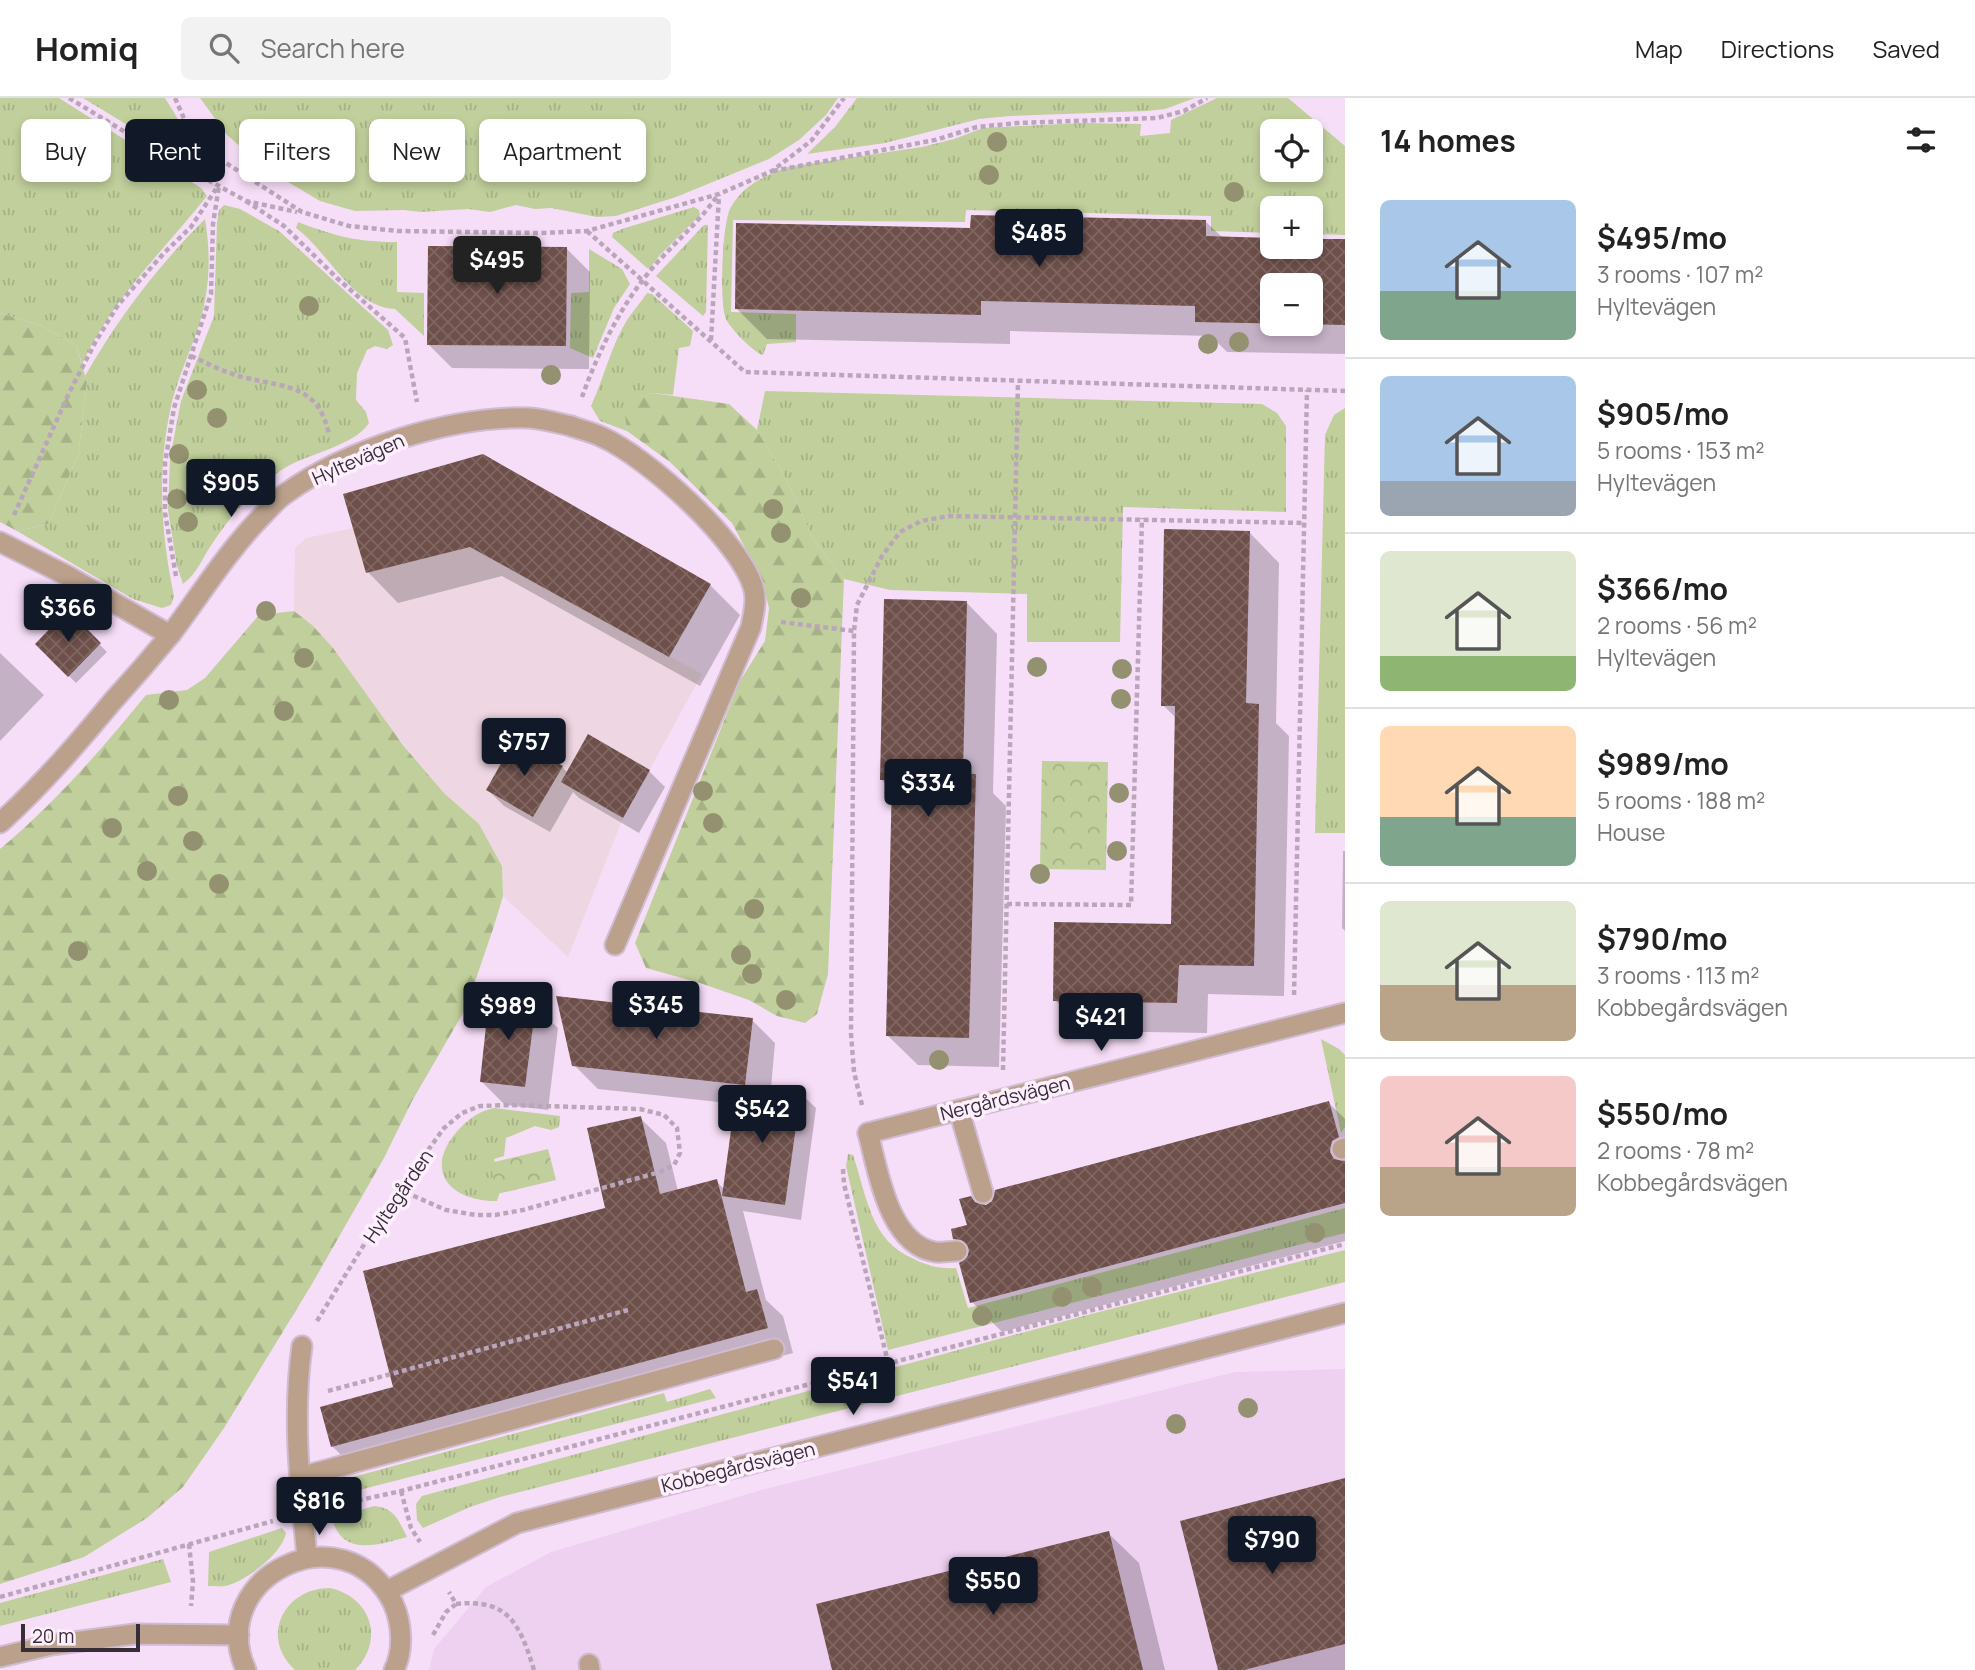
<!DOCTYPE html>
<meta charset="utf-8">
<style>
:root{--surface:#fff;--page:#f2f2f2;--text:#222;--muted:#767676;--line:#e0e0e0;--accent:#111827}
body{margin:0;font-family:Manrope,sans-serif;background:var(--page);color:var(--text);height:100vh;display:flex;flex-direction:column;font-size:26px;white-space:nowrap}
*{box-sizing:border-box;margin:0}
p{font-size:23px;color:var(--muted)}
.icon{flex:none;width:38px;height:38px;fill:none;stroke:currentColor;stroke-width:2;stroke-linecap:round;stroke-linejoin:round}
.map{position:relative;flex:1;overflow:hidden}
.details{display:flex;flex-direction:column;background:var(--surface);width:630px}
.details>*{flex:none}
.hud{position:absolute;left:21px;top:21px;width:665px;height:63px;display:flex;gap:14px}
.controls{position:absolute;left:1260px;top:21px;display:grid;gap:14px}
.controls a{display:grid;place-items:center;width:63px;height:63px;border-radius:10px;background:var(--surface);box-shadow:0 4px 10px #0003;font-size:35px}
.scale{position:absolute;left:21px;bottom:18px;width:119px;box-sizing:border-box;padding-left:7px;border:4px solid #372d37;border-top:0;font-size:19px;line-height:24px;white-space:nowrap;color:#372d37;-webkit-text-stroke:5px #feefff;paint-order:stroke}
.price{position:absolute;translate:-50% -60px;padding:0 16px;border-radius:7px;background:var(--accent);color:#fff;font-size:23px;line-height:46px;filter:drop-shadow(0 2px 4px #0008)}
.price::after{content:'';position:absolute;left:50%;top:42px;width:21px;height:16px;margin-left:-10px;background:inherit;clip-path:polygon(0 0,100% 0,50% 100%)}
.price.current{background:#222;color:#fff}
ul{padding:0;list-style:none}
li{display:flex;align-items:center;gap:21px;height:175px;padding:0 35px}
li+li{border-top:2px solid var(--line)}
li span{display:grid;place-items:center;flex:none;width:196px;height:140px;border-radius:10px;color:#555}
li>.icon{margin-inline-start:auto}
span .icon{width:84px;height:84px;fill:#fffc;stroke-width:1}
li b{font-size:30px}
h2{display:flex;justify-content:space-between;align-items:center;height:84px;padding:0 35px;font-size:30px}
.pill{padding:0 24px;border-radius:10px;background:var(--surface);box-shadow:0 4px 10px #0003;font-size:24px;line-height:63px}
.pill.current{background:var(--accent);color:#fff}
header{display:flex;align-items:center;gap:42px;box-sizing:border-box;height:98px;padding:0 35px;background:var(--surface);border-bottom:2px solid var(--line)}
header strong{font-size:33px}
nav{display:flex;gap:38px;margin-inline-start:auto;font-size:24px}
.search{width:490px;height:63px;background:var(--page);display:flex;align-items:center;gap:18px;box-sizing:border-box;padding:0 24px;border-radius:10px;color:var(--muted);font-size:26px}
main{display:flex;flex:1;min-height:0}
.map>svg:first-child{display:block}
</style>
<header>
<strong>Homiq</strong>
<div class="search"><svg class="icon" aria-label="search" viewBox="0 0 24 24"><circle cx="10" cy="10" r="6"/><path d="M15 15l6 6"/></svg>Search here</div>
<nav><a>Map</a><a>Directions</a><a>Saved</a></nav>
</header>
<main>
<div class="map">
<svg width="1345" height="1572" viewBox="0 0 1345 1572">
<defs>
<pattern id="grass-tufts" width="24" height="20" patternUnits="userSpaceOnUse" patternTransform="scale(1.75)"><rect width="24" height="20" fill="#c0cf9b"/><path d="M3 7l-1-3M5 7V3M7 7l1-3M15 17l-1-3M17 17v-4M19 17l1-3" fill="none" stroke="#a6b286"/></pattern>
<pattern id="forest-firs" width="22" height="20" patternUnits="userSpaceOnUse" patternTransform="scale(1.75)"><rect width="22" height="20" fill="#c0cf9b"/><path d="M5 1l3.5 6h-7zM16 11l3.5 6h-7z" fill="#a6b286"/></pattern>
<pattern id="park-crowns" width="20" height="18" patternUnits="userSpaceOnUse" patternTransform="scale(1.75)"><rect width="20" height="18" fill="#c0cf9b"/><path d="M2 6a3 3 0 1 1 6 0M12 15a3 3 0 1 1 6 0" fill="none" stroke="#a6b286"/></pattern>
<pattern id="building-cross-hatch" width="8" height="8" patternUnits="userSpaceOnUse" patternTransform="scale(1.75)"><rect width="8" height="8" fill="#6e4f4a"/><path d="M0 0l8 8M0 8l8-8" fill="none" stroke="#7f6662"/></pattern>
</defs>
<rect width="100%" height="100%" fill="#f7def8"/>
<path fill="#eed0f0" d="M1345,1271v301h-916l5,-21 52,-62 65,-35 214,-63 470,-117z"/>
<path fill="#eed6e2" d="M353,430l13,45 104,-26 232,127 -79,144 -55,139 -65,-61 -1,-30 -23,-42 -35,-31 -150,-182 1,-63 11,-10z"/>
<g fill="url(#grass-tufts)" fill-rule="evenodd">
<path d="M0,0h59l142,90 6,8c-44,55 -95,103 -125,168l-6,-19 -34,-19 -42,-13z"/>
<path d="M83,0h82l24,39 19,23v7l-7,2 -8,-4z"/>
<path d="M200,0h638l-12,17 -27,25 -30,19 -93,38 -60,19 -19,1 -46,-9 -16,1 -19,-4 -26,7 -22,-3 -47,3 -17,-2 -49,1 -35,-10 -49,-29 -21,-17 -23,-20z"/>
<path d="M857,0h338l-30,11 -18,2 -137,5 -31,3 -94,24 -78,11 28,-27z"/>
<path d="M1217,0h71l57,48v89l-34,-1v-26h-39v25l-61,-2v-15l-245,-6 -1,12 -232,-2 -2,92 65,2v28l-29,2 -4,11c-8,-1 -34,-28 -37,-36 -7,-15 -4,-98 5,-112 12,-22 34,-31 56,-40l135,-20 32,-8 29,-11 99,-5 59,1 -1,12 30,-3 1,-13zM1272,33h39v39h-39z"/>
<path d="M224,107l16,4 39,22 109,99 5,15 -6,4 -12,-3 -8,4 -10,23 -1,27 10,12 3,11c-15,24 -66,31 -89,48 -26,18 -48,43 -66,70 -11,15 -16,32 -31,43l-6,-18 -9,-56 2,-52 11,-57 33,-85 3,-93 2,-13z"/>
<path d="M694,109l5,3 1,5 -40,40 -10,13h-3l-35,-31 1,-4 9,-4z"/>
<path d="M205,121c6,35 5,71 -6,106 -9,28 -23,56 -29,86 -13,63 -9,123 4,185l-3,9 -9,3 -29,-9 -116,-68 31,-7 30,-68 9,-74 -2,-6c34,-59 72,-109 120,-157z"/>
<path d="M298,124c37,14 58,20 99,20v50l27,1v43l-29,-27c-42,-1 -68,-59 -99,-81z"/>
<path d="M704,127h4l-2,87 -3,4 -47,-40z"/>
<path d="M589,151l33,20 8,15 -16,24 -21,50 -23,-10 1,-55 18,-1z"/>
<path d="M647,195l5,1 41,37 -3,15 -11,2 -6,47 -21,-2 -27,13 2,25 -27,-10 -9,-15c13,-28 20,-60 36,-86 6,-9 14,-18 20,-27z"/>
<path d="M765,293l497,13 15,9 9,13v86l-163,-5 -3,135h-93v-48l-137,-4 -46,-11 -31,-40 -26,-58 -30,-51z"/>
<path d="M1345,310v425h-30l10,-398 9,-20z"/>
<path d="M1321,941l18,10 6,6v72l-4,6z"/>
<path d="M494,1010l66,8 -1,11 -8,3 -16,-4 -29,12 -2,18 -10,3 7,29 -4,13c-52,0 -75,-35 -35,-75 11,-10 18,-15 32,-18z"/>
<path d="M848,1056l5,1c14,41 17,86 61,104 14,7 26,10 42,9l12,40 377,-100v25l-457,117 -42,-184z"/>
<path d="M1345,1152v32l-845,215 -30,10 -47,21 -6,-8 -1,-16 6,-8 669,-182z"/>
<path d="M710,1291l6,9 -380,98h-4l-6,-4v-9l3,-3 8,-3 5,3 322,-87 3,9z"/>
<path d="M374,1408c20,1 25,15 33,31 -29,8 -64,20 -75,-18z"/>
<path d="M282,1430l4,5c-4,21 -41,49 -61,53 -5,1 -12,0 -17,0l1,-34z"/>
<path d="M163,1461l8,23 -171,44v-23z"/>
<path d="M330,1490c41,9 55,52 25,82h-60c-36,-33 -11,-82 35,-82z"/>
</g>
<g fill="url(#forest-firs)">
<path d="M0,215l42,13 34,19 11,37 -9,74 -30,68 -31,7 -17,-9z"/>
<path d="M652,295l77,11 28,26 30,51 26,58 31,40 -16,395 -11,40 -12,9 -28,-7 -28,-16 -49,-17 -54,-15 -11,-25 105,-262 25,-40 4,-33 -7,-28 -30,-57 -62,-61 -43,-31 -3,-25z"/>
<path d="M294,513l18,14 21,23 70,97 41,48 35,31 23,42 1,30 -9,30 -28,82 -54,93 -28,57 -72,126 -88,144 -41,59 -36,31 -63,39 -84,27v-735c54,-45 102,-100 146,-154l41,-5 18,-12 54,-63z"/>
</g>
<g fill="url(#park-crowns)">
<path d="M1042,663l66,1 -2,108 -66,-1z"/>
<path d="M548,1051l8,31 -59,14 -7,-31z"/>
</g>
<g fill="#0003" fill-rule="evenodd">
<path d="M1206,124l17,16 49,2v7h39v-7l34,1v113l-118,-2 -16,-16 -201,-5v13l-243,-5 -30,-30 235,-79zM1272,187h39v39h-39z"/>
<path d="M566,150l24,24 -1,97 -137,-1 -23,-23z"/>
<path d="M345,397l365,90 30,30 -40,71 -198,-110 -104,27 -30,-31z"/>
<path d="M1249,434l30,31 -3,160 13,13 -5,260 -76,-2 -1,39 -122,-2 -30,-31 117,-74 4,-208 -13,-13z"/>
<path d="M967,505l30,31 -4,159 13,13 -7,261 -81,-2 -31,-30 7,-243 -13,-13z"/>
<path d="M68,514l39,40 -31,31 -39,-39z"/>
<path d="M0,555l44,42 -44,46z"/>
<path d="M589,639l60,34 16,16 -26,46 -60,-35 -6,-6 -23,40 -46,-26 -16,-16 74,-23 6,6z"/>
<path d="M1343,753h2v80l-3,-3z"/>
<path d="M535,907l23,23 -10,82 -43,-5 -24,-24z"/>
<path d="M752,922l23,23 -4,45 29,5 16,15 -15,112 -58,-9 23,89 17,16 10,37 -435,119 -26,-26 63,-58 212,-179 33,-91 26,25 12,48 38,-10 8,8 13,-85 -139,-15 -24,-24z"/>
<path d="M1329,1005l16,16v122l-343,91 -30,-30 -2,-49 -15,-15 14,-12 8,-21 9,2z"/>
<path d="M1345,1383v189h-126l-37,-148z"/>
<path d="M1108,1435l31,30 26,107h-331z"/>
</g>
<g fill="url(#building-cross-hatch)" fill-rule="evenodd">
<path d="M971,117l235,5v16l66,2v9h39v-8h34v86l-150,-3v-16l-214,-5v14l-246,-6 1,-86 234,5zM1272,187h39v39h-39z"/>
<path d="M428,148l139,1 -1,99 -139,-1z"/>
<path d="M483,356l228,130 -42,73 -199,-110 -104,26 -23,-79z"/>
<path d="M1164,431l86,2 -4,172 13,1 -5,262 -75,-1 -2,38 -124,-2 1,-79 117,2 4,-218h-14z"/>
<path d="M884,501l83,2 -4,173h13l-7,264 -83,-2 6,-256h-12z"/>
<path d="M68,512l33,33 -33,34 -33,-33z"/>
<path d="M588,636l62,36 -27,48 -62,-36z"/>
<path d="M515,641l48,27 -30,51 -47,-27z"/>
<path d="M556,898l197,22 -8,67 -173,-19z"/>
<path d="M489,900l47,5 -11,84 -45,-5z"/>
<path d="M770,988l31,5 -16,114 -63,-9 14,-102z"/>
<path d="M1329,1003l10,36 -7,4 -2,11 4,7 11,2v42l-375,100 -11,-40 8,-6 2,-7 -6,-9 -10,-2 -2,-10 16,-4 -8,-26 12,-3 4,6 11,3 6,-4 3,-11z"/>
<path d="M641,1018l19,78 57,-15 29,113 11,-3 11,39 -437,119 -11,-40 73,-20 -30,-116 242,-63 -18,-80z"/>
<path d="M1345,1380v166l-101,26h-26l-38,-149z"/>
<path d="M1109,1433l34,139h-311l-16,-66z"/>
</g>
<g fill="none" stroke-linecap="round" stroke-linejoin="round">
<defs>
<g id="service">
<path d="M571,328c10,4 21,6 31,11 45,20 140,105 152,153 3,13 -1,25 -3,37l-136,318"/>
<path d="M0,444l66,33 104,60"/>
<path d="M959,1012l24,83"/>
<path d="M868,1035c10,37 20,111 67,119 6,1 15,-1 22,-1"/>
<path d="M1342,1051l3,-1"/>
<path d="M302,1248c-10,70 -2,141 5,211"/>
<path d="M300,1379l474,-128"/>
<path d="M589,1566l1,6"/>
</g>
<g id="minor">
<path d="M0,725c41,-37 77,-79 112,-121 20,-22 40,-45 59,-68 30,-40 56,-82 91,-118 7,-7 14,-16 23,-22 62,-45 168,-79 245,-76 13,1 28,5 41,8"/>
<path d="M868,1035l477,-120"/>
</g>
<g id="tertiary">
<path d="M387,1493l130,-68 828,-210"/>
<path d="M0,1559l51,-12 84,-11 104,1"/>
<path d="M246,1572c-42,-94 99,-162 147,-67 9,20 11,47 1,67"/>
</g>
</defs>
<use href="#service" stroke="#d1bbd1" stroke-width="23"/>
<use href="#minor" stroke="#d1bbd1" stroke-width="23"/>
<use href="#tertiary" stroke="#d1bbd1" stroke-width="23"/>
<g stroke="#baa6bb" stroke-width="4.5" stroke-dasharray="5 3.5" stroke-linecap="butt">
<path d="M69,0l94,57 83,46 51,11"/>
<path d="M175,0l11,25 29,33 87,56 47,14 49,5 143,2 46,-2 132,-37 53,-23 39,-30 33,-43"/>
<path d="M773,73l162,-31 42,-13 41,-4 139,-5 27,-7 23,-13"/>
<path d="M246,103l38,25 53,52 68,60 12,64"/>
<path d="M587,133l158,141 600,19"/>
<path d="M711,242l8,-145"/>
<path d="M191,258c18,8 36,18 56,22 40,10 72,7 82,57"/>
<path d="M582,299c14,-39 34,-82 60,-116 23,-31 53,-53 76,-86"/>
<path d="M14,417l55,-122 27,-52 22,-36 46,-52 27,-26 25,-38"/>
<path d="M176,478l-11,-63v-50l9,-55 37,-114 2,-70 6,-38"/>
<path d="M781,524l73,9"/>
<path d="M1007,806l124,1 11,-387"/>
<path d="M1294,897l13,-605"/>
<path d="M1003,972l15,-688"/>
<path d="M862,1007l-8,-33 -3,-38 3,-403 3,-26 25,-49 18,-24 21,-11 28,-5 355,7"/>
<path d="M843,1071l1,15 44,178"/>
<path d="M317,1223l61,-99 35,-51 31,-43 18,-15 18,-7 31,-1 129,4 24,6 13,13 3,25 -6,12 -14,7 -137,38 -28,5h-19l-30,-5 -46,-20"/>
<path d="M328,1293l300,-81"/>
<path d="M401,1393l10,37 9,14"/>
<path d="M333,1408l68,-15 944,-247"/>
<path d="M189,1446l4,38 -2,24"/>
<path d="M0,1499l273,-76"/>
<path d="M456,1506c53,-6 64,21 78,66"/>
<path d="M433,1537l13,-23 10,-8 -7,-12"/>
</g>
<use href="#service" stroke="#bba18c" stroke-width="19"/>
<use href="#minor" stroke="#bba18c" stroke-width="19"/>
<use href="#tertiary" stroke="#bba18c" stroke-width="19"/>
</g>
<g fill="#939170">
<circle cx="997" cy="44" r="10"/>
<circle cx="989" cy="77" r="10"/>
<circle cx="1234" cy="94" r="10"/>
<circle cx="309" cy="208" r="10"/>
<circle cx="1239" cy="244" r="10"/>
<circle cx="1208" cy="246" r="10"/>
<circle cx="551" cy="277" r="10"/>
<circle cx="197" cy="292" r="10"/>
<circle cx="217" cy="320" r="10"/>
<circle cx="179" cy="356" r="10"/>
<circle cx="229" cy="393" r="10"/>
<circle cx="177" cy="401" r="10"/>
<circle cx="773" cy="411" r="10"/>
<circle cx="188" cy="424" r="10"/>
<circle cx="781" cy="435" r="10"/>
<circle cx="801" cy="500" r="10"/>
<circle cx="266" cy="513" r="10"/>
<circle cx="304" cy="560" r="10"/>
<circle cx="1037" cy="569" r="10"/>
<circle cx="1122" cy="571" r="10"/>
<circle cx="1121" cy="601" r="10"/>
<circle cx="169" cy="602" r="10"/>
<circle cx="284" cy="613" r="10"/>
<circle cx="703" cy="693" r="10"/>
<circle cx="1119" cy="695" r="10"/>
<circle cx="178" cy="698" r="10"/>
<circle cx="713" cy="725" r="10"/>
<circle cx="112" cy="730" r="10"/>
<circle cx="193" cy="743" r="10"/>
<circle cx="1117" cy="753" r="10"/>
<circle cx="147" cy="773" r="10"/>
<circle cx="1040" cy="776" r="10"/>
<circle cx="219" cy="786" r="10"/>
<circle cx="754" cy="811" r="10"/>
<circle cx="78" cy="853" r="10"/>
<circle cx="741" cy="857" r="10"/>
<circle cx="752" cy="876" r="10"/>
<circle cx="786" cy="902" r="10"/>
<circle cx="939" cy="962" r="10"/>
<circle cx="1315" cy="1135" r="10"/>
<circle cx="1092" cy="1189" r="10"/>
<circle cx="1062" cy="1199" r="10"/>
<circle cx="982" cy="1218" r="10"/>
<circle cx="1248" cy="1310" r="10"/>
<circle cx="1176" cy="1326" r="10"/>
</g>
<g text-anchor="middle" dominant-baseline="central" stroke-width="7" stroke-linejoin="round" paint-order="stroke">
<g font-size="19" fill="#372d37" stroke="#feefff">
<text transform="translate(358 361) rotate(-24)">Hyltevägen</text>
<text transform="translate(1005 1000) rotate(-14)">Nergårdsvägen</text>
<text transform="translate(398 1098) rotate(-56)">Hyltegården</text>
<text transform="translate(738 1369) rotate(-14)">Kobbegårdsvägen</text>
</g>
</g>
</svg>
<div class="controls">
<a><svg class="icon" aria-label="locate" viewBox="0 0 24 24"><circle cx="12" cy="12" r="6"/><path d="M12 2v4M12 18v4M2 12h4M18 12h4"/></svg></a>
<a>+</a>
<a>−</a>
</div>
<div class="scale">20 m</div>
<b class="price" style="left:1039px;top:171px">$485</b>
<b class="price current" style="left:497px;top:198px">$495</b>
<b class="price" style="left:231px;top:421px">$905</b>
<b class="price" style="left:68px;top:546px">$366</b>
<b class="price" style="left:524px;top:680px">$757</b>
<b class="price" style="left:928px;top:721px">$334</b>
<b class="price" style="left:656px;top:943px">$345</b>
<b class="price" style="left:508px;top:944px">$989</b>
<b class="price" style="left:1101px;top:955px">$421</b>
<b class="price" style="left:762px;top:1047px">$542</b>
<b class="price" style="left:853px;top:1319px">$541</b>
<b class="price" style="left:319px;top:1439px">$816</b>
<b class="price" style="left:1272px;top:1478px">$790</b>
<b class="price" style="left:993px;top:1519px">$550</b>
<div class="hud">
<a class="pill">Buy</a>
<a class="pill current">Rent</a>
<a class="pill">Filters</a>
<a class="pill">New</a>
<a class="pill">Apartment</a>
</div>
</div>
<section class="details">
<h2>14 homes<svg class="icon" aria-label="filters" viewBox="0 0 24 24"><path d="M4 7h16M4 17h16"/><circle cx="9" cy="7" r="2"/><circle cx="15" cy="17" r="2"/></svg></h2>
<ul>
<li><span style="background:linear-gradient(#a9c7e8 65%,#7fa58c 0)"><svg class="icon" aria-label="home" viewBox="0 0 24 24"><path d="M3 11l9-7 9 7M6 9v11h12V9"/></svg></span><div><b>$495/mo</b><p>3 rooms · 107 m²</p><p>Hyltevägen</p></div></li>
<li><span style="background:linear-gradient(#a9c7e8 75%,#9aa5b1 0)"><svg class="icon" aria-label="home" viewBox="0 0 24 24"><path d="M3 11l9-7 9 7M6 9v11h12V9"/></svg></span><div><b>$905/mo</b><p>5 rooms · 153 m²</p><p>Hyltevägen</p></div></li>
<li><span style="background:linear-gradient(#dfe7d0 75%,#8fb573 0)"><svg class="icon" aria-label="home" viewBox="0 0 24 24"><path d="M3 11l9-7 9 7M6 9v11h12V9"/></svg></span><div><b>$366/mo</b><p>2 rooms · 56 m²</p><p>Hyltevägen</p></div></li>
<li><span style="background:linear-gradient(#ffd9b3 65%,#7fa58c 0)"><svg class="icon" aria-label="home" viewBox="0 0 24 24"><path d="M3 11l9-7 9 7M6 9v11h12V9"/></svg></span><div><b>$989/mo</b><p>5 rooms · 188 m²</p><p>House</p></div></li>
<li><span style="background:linear-gradient(#dfe7d0 60%,#b9a48a 0)"><svg class="icon" aria-label="home" viewBox="0 0 24 24"><path d="M3 11l9-7 9 7M6 9v11h12V9"/></svg></span><div><b>$790/mo</b><p>3 rooms · 113 m²</p><p>Kobbegårdsvägen</p></div></li>
<li><span style="background:linear-gradient(#f6c9c9 65%,#b9a48a 0)"><svg class="icon" aria-label="home" viewBox="0 0 24 24"><path d="M3 11l9-7 9 7M6 9v11h12V9"/></svg></span><div><b>$550/mo</b><p>2 rooms · 78 m²</p><p>Kobbegårdsvägen</p></div></li>
</ul>
</section>
</main>
